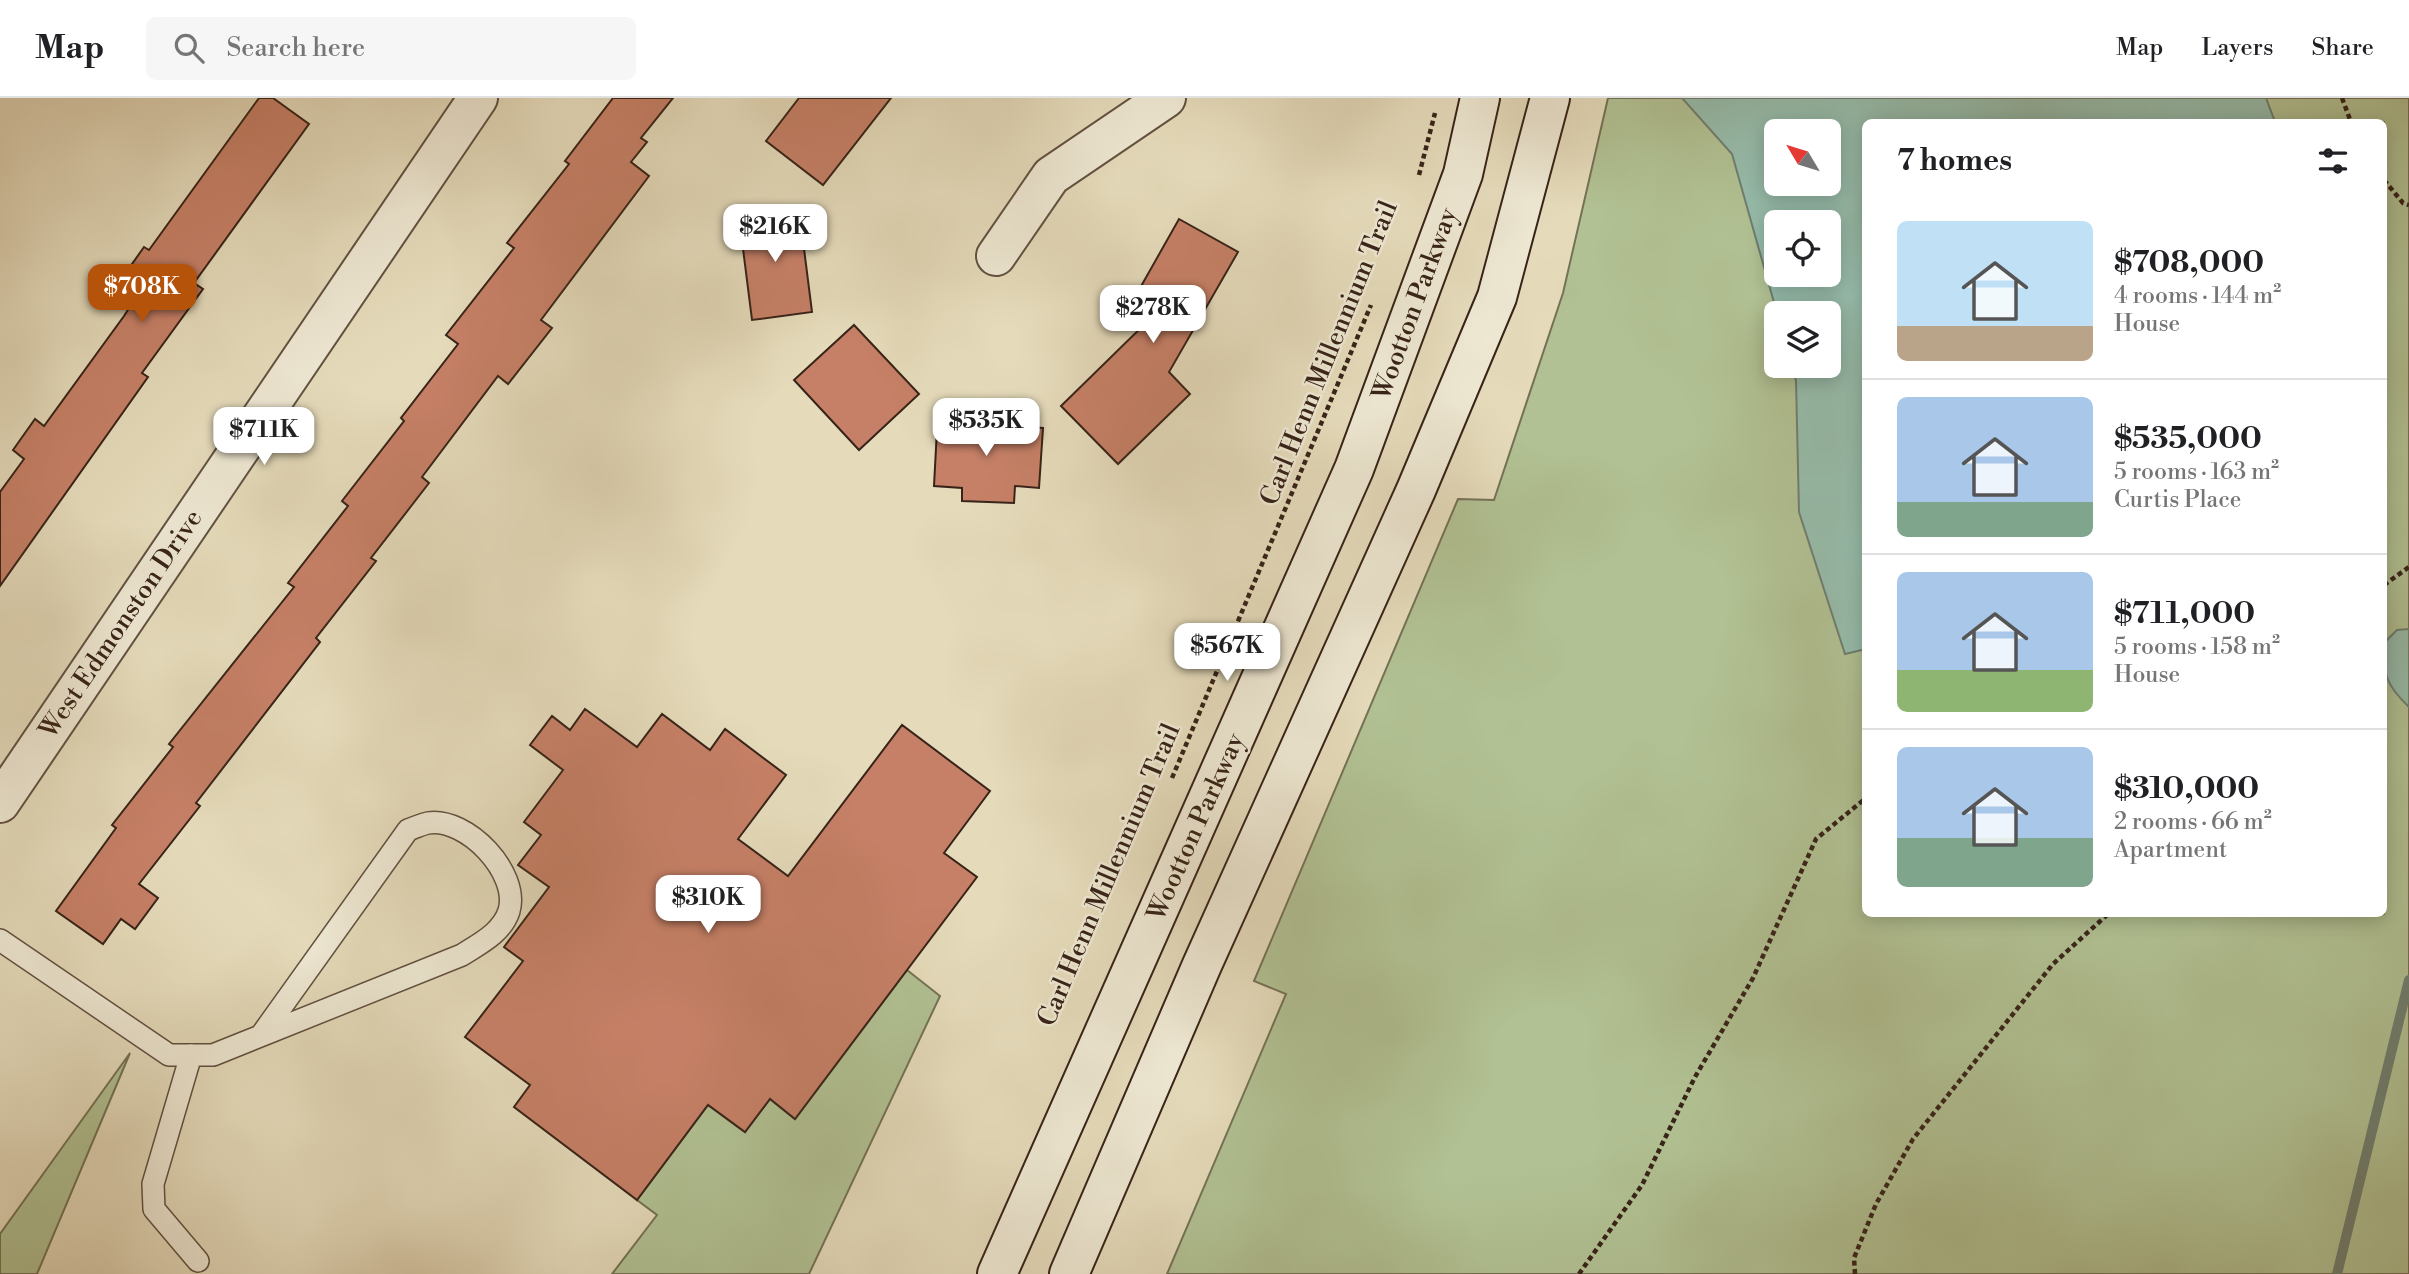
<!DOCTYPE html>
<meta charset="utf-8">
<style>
:root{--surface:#fff;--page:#f6f6f6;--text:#202124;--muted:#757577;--line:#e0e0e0;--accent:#b45309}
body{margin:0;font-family:"Libre Bodoni",serif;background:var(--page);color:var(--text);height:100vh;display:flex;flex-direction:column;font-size:26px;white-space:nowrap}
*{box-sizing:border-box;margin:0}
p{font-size:23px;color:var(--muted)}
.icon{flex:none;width:38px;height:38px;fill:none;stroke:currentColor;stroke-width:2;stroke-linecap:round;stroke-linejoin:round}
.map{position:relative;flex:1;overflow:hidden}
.panel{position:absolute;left:1862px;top:21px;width:525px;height:798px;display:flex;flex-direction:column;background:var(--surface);border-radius:10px;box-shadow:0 4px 18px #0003}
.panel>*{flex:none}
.needle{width:46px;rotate:308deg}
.fabs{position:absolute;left:1764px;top:21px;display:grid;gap:14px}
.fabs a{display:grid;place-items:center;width:77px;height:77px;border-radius:10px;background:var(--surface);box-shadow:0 4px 18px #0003;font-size:35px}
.price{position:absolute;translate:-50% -60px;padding:0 16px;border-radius:14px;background:#fff;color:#222;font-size:23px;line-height:46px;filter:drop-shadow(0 2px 4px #0008)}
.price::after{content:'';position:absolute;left:50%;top:42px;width:21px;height:16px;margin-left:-10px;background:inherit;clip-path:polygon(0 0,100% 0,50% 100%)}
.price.selected{background:var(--accent);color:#fff}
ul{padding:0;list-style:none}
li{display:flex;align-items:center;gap:21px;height:175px;padding:0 35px}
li+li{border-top:2px solid var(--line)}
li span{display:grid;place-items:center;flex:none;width:196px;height:140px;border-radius:10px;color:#555}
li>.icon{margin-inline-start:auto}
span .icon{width:84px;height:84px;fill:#fffc;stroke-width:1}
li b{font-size:30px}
h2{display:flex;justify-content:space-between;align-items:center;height:84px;padding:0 35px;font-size:30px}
header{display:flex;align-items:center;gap:42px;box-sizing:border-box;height:98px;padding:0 35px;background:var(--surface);border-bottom:2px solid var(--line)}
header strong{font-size:33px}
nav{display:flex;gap:38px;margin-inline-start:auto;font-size:24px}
.search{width:490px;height:63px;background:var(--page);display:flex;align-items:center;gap:18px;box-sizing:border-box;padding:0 24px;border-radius:10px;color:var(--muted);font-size:26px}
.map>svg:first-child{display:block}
</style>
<header>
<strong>Map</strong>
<div class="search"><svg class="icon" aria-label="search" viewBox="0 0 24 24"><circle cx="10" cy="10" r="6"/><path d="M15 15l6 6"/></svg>Search here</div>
<nav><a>Map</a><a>Layers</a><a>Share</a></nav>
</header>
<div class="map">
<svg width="2409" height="1176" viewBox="0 0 2409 1176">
<rect width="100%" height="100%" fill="#e5dbbb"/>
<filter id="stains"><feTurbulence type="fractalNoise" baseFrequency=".00286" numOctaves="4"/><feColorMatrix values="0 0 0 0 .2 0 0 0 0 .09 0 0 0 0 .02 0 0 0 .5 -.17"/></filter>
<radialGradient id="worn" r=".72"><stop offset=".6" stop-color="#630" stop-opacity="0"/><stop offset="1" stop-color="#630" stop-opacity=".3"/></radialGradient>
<g fill="#b1c193" stroke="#747256" stroke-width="2" fill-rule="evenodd">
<path d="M1608,0h801v1176h-1242l119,-280 -32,-13 204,-482 36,1 69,-207zM1866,24h518v792h-518zM1776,33h53v53h-53zM1776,124h53v53h-53zM1776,215h53v53h-53z"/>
<path d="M907,872l33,26 -131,278h-197l45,-59 -20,-15 71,-95 37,27 25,-33 25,20z"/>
<path d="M130,955l-93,221h-37v-40z"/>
</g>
<g fill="#96bcab" stroke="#707f70" stroke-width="2" fill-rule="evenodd">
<path d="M1682,0h584l9,24h-409v527l-21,5 -46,-142 -3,-131 -4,-15h37v-53h-52l-45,-159zM1776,33h53v53h-53zM1776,124h53v53h-53z"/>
<path d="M2409,531v78c-24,-23 -25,-31 -25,-64l13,-13z"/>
</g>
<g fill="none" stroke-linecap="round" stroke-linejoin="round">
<path stroke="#707f70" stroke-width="10" d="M2337,1176l72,-294"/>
</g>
<g fill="#c68067" stroke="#372318" stroke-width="2">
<path d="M259,0h14l36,26 -115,159 9,6 -61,84 6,4 -148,209v-94l24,-33 -11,-9 22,-31 9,7 80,-110 14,-22 -18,-13 24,-34 5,3z"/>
<path d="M613,0h60l-32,40 6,4 -16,20 18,14 -108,144 11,8 -44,56 -10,-8 -76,101 7,6 -58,75 5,3 -60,77 4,4 -124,161 4,3 -61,78 19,14 -23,31 -14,-10 -18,25 -47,-33 60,-83 -4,-3 61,-78 -4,-3 125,-157 -6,-4 60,-77 -6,-5 62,-80 -3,-3 57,-74 -12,-9 68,-87 -7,-5 62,-79 -4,-3z"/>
<path d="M799,0h92l-68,87 -57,-44z"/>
<path d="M799,111l13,103 -60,8 -13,-103z"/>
<path d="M1179,121l59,33 -69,120 21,22 -72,70 -57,-58 92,-90 -22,-12z"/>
<path d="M854,227l65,69 -60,56 -65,-70z"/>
<path d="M938,312l27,1v12l78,5 -4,60 -24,-2 -1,17 -52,-2v-13l-28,-2z"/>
<path d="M585,611l52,38 25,-33 48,36 15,-21 61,46 -48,64 50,37 114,-151 88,66 -46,62 33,24 -182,242 -25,-20 -25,33 -37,-27 -71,95 -123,-93 16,-22 -65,-48 58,-76 -19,-14 45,-60 -31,-22 23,-30 -17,-13 39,-52 -33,-25 22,-29 18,14z"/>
</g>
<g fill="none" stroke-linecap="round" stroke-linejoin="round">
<defs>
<g id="service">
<path d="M0,842l169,115h44l249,-100c17,-11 40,-22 47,-44 11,-38 -42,-94 -81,-88 -6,1 -14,5 -20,7l-146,204"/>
<path d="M191,957l-38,129 1,25 44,52"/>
</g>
<path id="minor" d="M996,158l55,-80 115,-78"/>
<path id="tertiary" d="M0,705l478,-705"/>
<g id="secondary">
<path d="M997,1176l357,-805 109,-295 17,-76"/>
<path d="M1069,1176l133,-309 214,-475 81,-193 53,-199"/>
</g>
</defs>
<use href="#service" stroke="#625141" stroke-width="24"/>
<use href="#minor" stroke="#625141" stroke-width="42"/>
<use href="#tertiary" stroke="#625141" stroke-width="42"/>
<use href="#secondary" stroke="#372318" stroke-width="42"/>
<g stroke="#372318" stroke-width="4.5" stroke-dasharray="5 3.5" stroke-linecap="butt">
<path d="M2342,0l9,24"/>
<path d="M1419,77l16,-62"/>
<path d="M2384,82l19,23 6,2"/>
<path d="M2384,487l25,-18"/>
<path d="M1172,680l199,-473"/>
<path d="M1579,1176l63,-89 53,-108 58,-99 63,-139 50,-41"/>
<path d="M1855,1176l-1,-16 22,-54 37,-65 140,-175 55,-50"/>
</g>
<use href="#service" stroke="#eee8d3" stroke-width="21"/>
<use href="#minor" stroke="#eee8d3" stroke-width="38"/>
<use href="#tertiary" stroke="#eee8d3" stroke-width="38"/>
<use href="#secondary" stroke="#eee8d3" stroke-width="38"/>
</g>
<g text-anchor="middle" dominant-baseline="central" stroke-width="5" stroke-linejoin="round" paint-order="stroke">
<g font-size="26" fill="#372318" stroke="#eee8d3">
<text transform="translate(1415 206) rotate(-70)">Wootton Parkway</text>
<text transform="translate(1329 255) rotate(-68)">Carl Henn Millennium Trail</text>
<text transform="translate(121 526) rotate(-56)">West Edmonston Drive</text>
<text transform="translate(1196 729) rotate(-66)">Wootton Parkway</text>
<text transform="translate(1109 777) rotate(-67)">Carl Henn Millennium Trail</text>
</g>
</g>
<rect width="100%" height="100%" filter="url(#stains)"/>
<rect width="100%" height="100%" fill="url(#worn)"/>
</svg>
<div class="fabs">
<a><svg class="needle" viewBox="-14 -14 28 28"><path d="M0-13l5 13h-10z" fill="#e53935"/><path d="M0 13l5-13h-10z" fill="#757577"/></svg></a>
<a><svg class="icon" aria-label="locate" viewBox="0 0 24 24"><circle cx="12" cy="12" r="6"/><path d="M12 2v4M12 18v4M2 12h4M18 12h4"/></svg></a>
<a><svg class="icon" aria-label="layers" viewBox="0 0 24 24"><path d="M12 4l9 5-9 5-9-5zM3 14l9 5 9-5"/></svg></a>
</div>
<b class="price" style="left:775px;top:166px">$216K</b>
<b class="price selected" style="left:142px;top:226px">$708K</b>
<b class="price" style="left:1153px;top:247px">$278K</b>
<b class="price" style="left:986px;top:360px">$535K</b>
<b class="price" style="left:264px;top:369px">$711K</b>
<b class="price" style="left:1227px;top:585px">$567K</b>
<b class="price" style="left:708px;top:837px">$310K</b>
<section class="panel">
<h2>7 homes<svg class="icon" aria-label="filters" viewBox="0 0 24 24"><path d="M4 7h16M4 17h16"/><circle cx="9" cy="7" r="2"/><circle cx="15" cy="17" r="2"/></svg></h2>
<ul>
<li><span style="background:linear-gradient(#bfe0f5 75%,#b9a48a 0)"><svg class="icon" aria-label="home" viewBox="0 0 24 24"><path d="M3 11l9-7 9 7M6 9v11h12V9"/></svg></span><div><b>$708,000</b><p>4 rooms · 144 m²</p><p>House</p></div></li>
<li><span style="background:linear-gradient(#a9c7e8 75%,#7fa58c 0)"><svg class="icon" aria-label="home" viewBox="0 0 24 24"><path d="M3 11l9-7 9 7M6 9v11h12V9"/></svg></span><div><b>$535,000</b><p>5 rooms · 163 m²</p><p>Curtis Place</p></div></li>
<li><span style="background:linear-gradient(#a9c7e8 70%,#8fb573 0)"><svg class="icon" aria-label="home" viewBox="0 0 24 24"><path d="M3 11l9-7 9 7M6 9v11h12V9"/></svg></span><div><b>$711,000</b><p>5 rooms · 158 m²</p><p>House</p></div></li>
<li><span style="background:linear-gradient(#a9c7e8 65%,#7fa58c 0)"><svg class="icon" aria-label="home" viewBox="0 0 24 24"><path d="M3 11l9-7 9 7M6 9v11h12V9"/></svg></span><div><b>$310,000</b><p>2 rooms · 66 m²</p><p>Apartment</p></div></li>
</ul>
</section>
</div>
